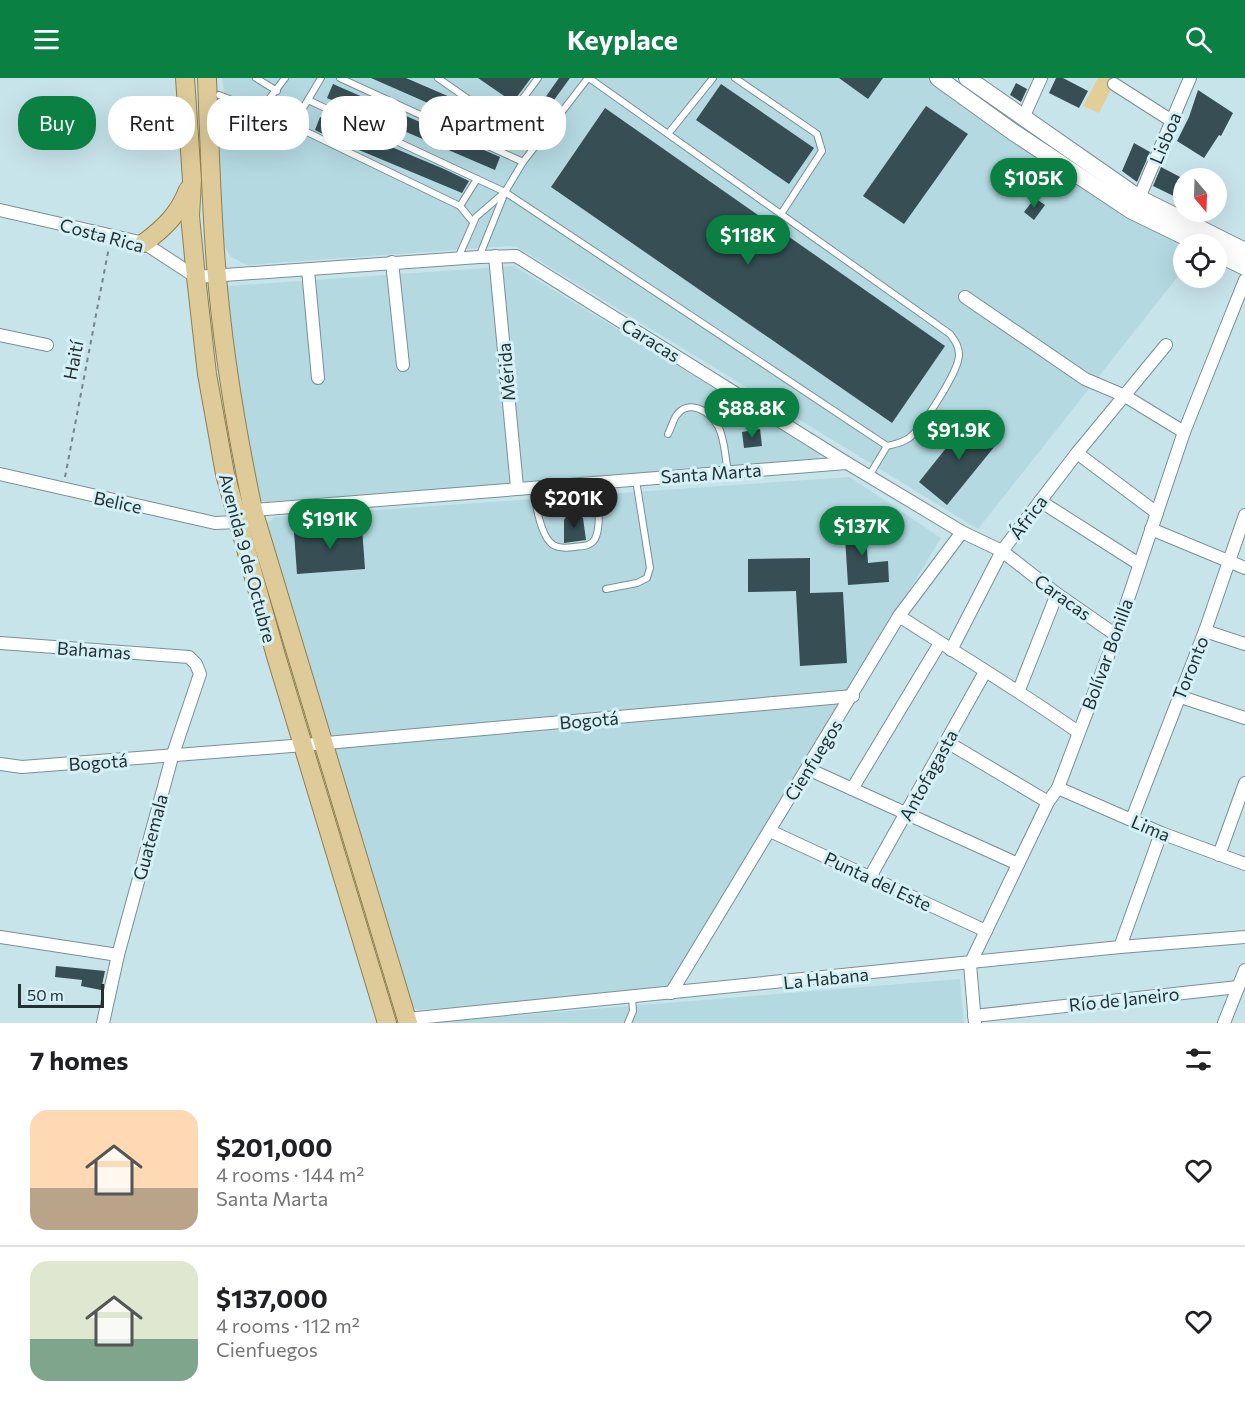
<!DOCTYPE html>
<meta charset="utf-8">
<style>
:root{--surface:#fff;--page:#f2f2f2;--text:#202124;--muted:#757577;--line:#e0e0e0;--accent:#0b8043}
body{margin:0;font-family:Commissioner,sans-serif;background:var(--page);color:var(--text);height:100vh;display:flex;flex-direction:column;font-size:22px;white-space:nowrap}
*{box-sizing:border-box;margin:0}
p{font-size:20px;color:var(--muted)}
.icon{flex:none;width:33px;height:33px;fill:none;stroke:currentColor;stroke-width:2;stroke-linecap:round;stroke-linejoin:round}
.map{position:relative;height:945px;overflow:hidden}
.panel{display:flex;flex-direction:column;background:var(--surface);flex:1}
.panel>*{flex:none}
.top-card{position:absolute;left:18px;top:18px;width:600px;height:54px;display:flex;gap:12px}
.needle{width:39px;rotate:161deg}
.controls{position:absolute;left:1173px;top:90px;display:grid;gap:12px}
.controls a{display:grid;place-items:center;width:54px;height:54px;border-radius:50%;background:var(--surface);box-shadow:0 6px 24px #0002;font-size:30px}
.scale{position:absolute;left:18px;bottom:15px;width:86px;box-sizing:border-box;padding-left:6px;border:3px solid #253033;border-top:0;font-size:16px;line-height:21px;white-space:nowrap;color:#253033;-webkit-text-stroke:4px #d5f1f8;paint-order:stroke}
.price{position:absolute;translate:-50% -51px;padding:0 14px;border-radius:21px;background:var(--accent);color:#fff;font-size:20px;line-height:39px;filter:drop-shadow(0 2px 3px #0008)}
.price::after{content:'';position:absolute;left:50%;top:36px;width:18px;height:14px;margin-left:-9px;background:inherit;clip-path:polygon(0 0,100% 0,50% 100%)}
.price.current{background:#222;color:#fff}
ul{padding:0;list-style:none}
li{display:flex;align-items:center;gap:18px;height:150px;padding:0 30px}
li+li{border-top:2px solid var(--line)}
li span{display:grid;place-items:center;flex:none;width:168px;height:120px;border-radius:18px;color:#555}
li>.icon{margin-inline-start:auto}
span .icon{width:72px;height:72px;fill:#fffc;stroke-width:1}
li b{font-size:26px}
h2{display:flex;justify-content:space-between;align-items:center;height:72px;padding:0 30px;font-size:26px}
.tag{padding:0 21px;border-radius:24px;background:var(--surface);box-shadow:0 6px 24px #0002;font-size:21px;line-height:54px}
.tag.current{background:var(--accent);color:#fff}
header{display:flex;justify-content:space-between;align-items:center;height:78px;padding:0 30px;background:var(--accent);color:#fff;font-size:27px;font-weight:700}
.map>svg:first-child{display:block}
</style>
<header><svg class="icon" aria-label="menu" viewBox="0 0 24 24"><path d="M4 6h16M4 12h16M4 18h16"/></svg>Keyplace<svg class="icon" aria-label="search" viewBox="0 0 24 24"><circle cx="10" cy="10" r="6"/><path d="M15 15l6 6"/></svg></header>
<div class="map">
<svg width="1245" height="945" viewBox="0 0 1245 945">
<rect width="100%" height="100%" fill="#c8e4eb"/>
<g fill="#b4d9e1">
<path d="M222,0h706l60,42 195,126v24l-205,259 -461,-282 -8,-1 -262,19 -16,-8 -8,-13 -4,-122 5,-29z"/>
<path d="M514,188l306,187 -2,7 -553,42 -8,-4 -34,-205 6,-7z"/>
<path d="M850,399l91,61 -271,445 -9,7 -243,20 -8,-5 -80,-273 -65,-207 10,-8z"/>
<path d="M960,901l4,44h-540z"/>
</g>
<path fill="#e4ce97" d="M1098,0h19l-18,35 -16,-7z"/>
<g fill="#364e54">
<path d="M371,0h35l60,26 16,12 -4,9z"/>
<path d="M478,0h53l-18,24z"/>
<path d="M559,0h11l-37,51 -11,-8 16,-22 4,3z"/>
<path d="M839,0h44l-15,21z"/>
<path d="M1056,0h7l25,13 -9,17 -30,-15z"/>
<path d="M1016,5l11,6 -6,13 -11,-7z"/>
<path d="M333,6l167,73 -5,13 -168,-72z"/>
<path d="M721,6l93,64 -25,36 -93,-64z"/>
<path d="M1198,12l35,23 -12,23 -2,-1 -15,23 -27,-17 12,-24z"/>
<path d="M926,28l42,28 -64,90 -41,-28z"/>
<path d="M605,30l340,238 -53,77 -341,-236z"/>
<path d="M320,39l124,52 25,12 -7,12 -127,-53 -20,-10z"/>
<path d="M1134,65l16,9 -13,30 -15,-11z"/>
<path d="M1161,89l23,12v22l-31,-15z"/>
<path d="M1035,120l10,7 -11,15 -10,-8z"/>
<path d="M970,340l29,23 -52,64 -28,-23z"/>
<path d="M760,351l2,17 -18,2 -2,-16z"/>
<path d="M578,436l5,4 3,22 -22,3v-23l3,-5z"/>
<path d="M865,442l3,43 20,-2 1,21 -41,3 -4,-64z"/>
<path d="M362,449l3,42 -68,5 -3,-42z"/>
<path d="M810,480v35l33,-1 4,71 -47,3 -4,-75 -48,1v-33z"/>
<path d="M56,888l49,5 -4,19 -20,-4 1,-6 -27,-3z"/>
</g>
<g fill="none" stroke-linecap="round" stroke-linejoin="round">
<defs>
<g id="lane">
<path d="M256,0l21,13"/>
<path d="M340,0l183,84"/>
<path d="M438,0l97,68"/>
<path d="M735,0l82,56 5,17 -41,63"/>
<path d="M219,17l61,24 180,87 13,16"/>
<path d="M308,22l197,92 382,254c8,-2 15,-3 22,-8 13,-10 50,-67 50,-83 0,-9 -4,-14 -9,-21l-361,-256"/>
<path d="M260,33l25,-33"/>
<path d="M504,46l34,-46"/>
<path d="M293,47l28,-47"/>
<path d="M668,56l45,-56"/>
<path d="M460,128l17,-27"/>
<path d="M479,179l25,-62"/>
<path d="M458,180l18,-41 29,-25 18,-30 65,-84"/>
<path d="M668,356c3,-6 5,-13 8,-18 12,-18 34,-5 42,10 7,13 7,31 10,46"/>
<path d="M869,398l18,-30"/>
<path d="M533,409c2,14 7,48 19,57 6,5 15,4 22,3 8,-1 16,0 21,-8 7,-14 2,-40 2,-56"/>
<path d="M606,511l31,-6 10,-5 3,-10 -14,-88"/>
<path d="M628,945l5,-12 -1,-14"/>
</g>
<g id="street">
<path d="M1114,6l58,37"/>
<path d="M1023,40l18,-40"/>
<path d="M1139,120l51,-120"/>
<path d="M0,132l144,33 52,34 283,-20 37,-1 331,207 115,69 40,19 55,43 59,41"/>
<path d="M495,178l22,231"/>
<path d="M392,184l11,103"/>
<path d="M308,192l10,108"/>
<path d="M965,219l120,82 40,17 59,36"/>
<path d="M0,257l47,10"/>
<path d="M1077,375l80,60"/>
<path d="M0,396l215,49 22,-1"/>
<path d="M1040,423l99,63"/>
<path d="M253,432l594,-47"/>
<path d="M1151,451l94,39"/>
<path d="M899,538c60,39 121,75 179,116"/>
<path d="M1205,553l40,13"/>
<path d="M0,565l189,14 7,7 4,10 -28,83 -54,198 -15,68"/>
<path d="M951,572l51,-99 75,-98 89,-108"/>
<path d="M1019,612l38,-96"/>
<path d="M1178,618l67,22"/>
<path d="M947,664l101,60"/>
<path d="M0,686l22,3 282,-22 549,-49"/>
<path d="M808,691l210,95"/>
<path d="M1058,710l103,45 84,31"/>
<path d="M852,711l88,-146"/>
<path d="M1132,741l73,-188 40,-116"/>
<path d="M770,753l216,100"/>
<path d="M1219,777l26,-72"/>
<path d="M870,799l115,-205"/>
<path d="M0,859l118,18"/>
<path d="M1120,869l41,-114"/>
<path d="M671,915l228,-377 63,-84"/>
<path d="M974,938l264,-29"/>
<path d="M407,941l713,-72 125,-10"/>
<path d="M975,945l-5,-59 78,-162 10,-14 58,-153 68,-203 61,-152"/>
<path d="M1224,945l21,-53"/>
</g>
<g id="secondary">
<path d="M938,0l75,54 119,79 68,33"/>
<path d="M967,0l172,120 106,53"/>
<path d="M1216,175l29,14"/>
</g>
<g id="primary">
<path d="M185,0l7,102 -2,36 6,61 11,97 18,100 51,182 111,367"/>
<path d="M207,0c2,58 4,116 8,174 6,87 20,173 38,258l155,513"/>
<path d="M144,165c20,-15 35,-29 44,-53"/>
</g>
</defs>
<use href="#lane" stroke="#779097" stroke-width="8"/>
<use href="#street" stroke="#779097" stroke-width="14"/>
<use href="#secondary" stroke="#779097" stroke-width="18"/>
<use href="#primary" stroke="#907f4a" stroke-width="20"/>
<path stroke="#728589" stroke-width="2" stroke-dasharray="4.5 4.5" stroke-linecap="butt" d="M65,399l44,-230"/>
<use href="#lane" stroke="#fff" stroke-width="6"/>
<use href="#street" stroke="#fff" stroke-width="12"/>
<use href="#secondary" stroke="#fff" stroke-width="16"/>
<use href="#primary" stroke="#dfcb9a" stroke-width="18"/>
</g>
<g text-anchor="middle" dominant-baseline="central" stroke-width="6" stroke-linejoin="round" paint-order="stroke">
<g font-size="18" fill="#253033" stroke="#d5f1f8">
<text transform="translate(1165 60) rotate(-67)">Lisboa</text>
<text transform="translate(102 157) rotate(15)">Costa Rica</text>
<text transform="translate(651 262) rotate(32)">Caracas</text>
<text transform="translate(73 282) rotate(-79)">Haití</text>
<text transform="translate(506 294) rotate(-95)">Mérida</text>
<text transform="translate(711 395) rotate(-4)">Santa Marta</text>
<text transform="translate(118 424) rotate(12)">Belice</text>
<text transform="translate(1028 439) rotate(-53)">África</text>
<text transform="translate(248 480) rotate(75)">Avenida 9 de Octubre</text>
<text transform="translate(1063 519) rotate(36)">Caracas</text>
<text transform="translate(94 572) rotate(4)">Bahamas</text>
<text transform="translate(1107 576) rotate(-70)">Bolívar Bonilla</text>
<text transform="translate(1190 590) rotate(-68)">Toronto</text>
<text transform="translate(589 642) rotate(-5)">Bogotá</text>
<text transform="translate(813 682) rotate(-58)">Cienfuegos</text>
<text transform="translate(98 684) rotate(-4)">Bogotá</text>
<text transform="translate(928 697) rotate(-61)">Antofagasta</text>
<text transform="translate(1151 750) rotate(23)">Lima</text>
<text transform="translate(150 759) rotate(-75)">Guatemala</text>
<text transform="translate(878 803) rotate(25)">Punta del Este</text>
<text transform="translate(826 900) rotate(-6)">La Habana</text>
<text transform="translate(1124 921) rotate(-6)">Río de Janeiro</text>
</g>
</g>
</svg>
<div class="controls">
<a><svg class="needle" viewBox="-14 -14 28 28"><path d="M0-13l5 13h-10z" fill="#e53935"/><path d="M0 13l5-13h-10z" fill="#757577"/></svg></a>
<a><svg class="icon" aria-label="locate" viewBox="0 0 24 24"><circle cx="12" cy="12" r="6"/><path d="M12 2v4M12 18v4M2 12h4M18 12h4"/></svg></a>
</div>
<div class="scale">50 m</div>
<b class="price" style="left:1034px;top:131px">$105K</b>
<b class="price" style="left:748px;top:188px">$118K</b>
<b class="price" style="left:752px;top:361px">$88.8K</b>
<b class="price" style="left:959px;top:383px">$91.9K</b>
<b class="price current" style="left:574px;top:451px">$201K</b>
<b class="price" style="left:330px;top:472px">$191K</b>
<b class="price" style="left:862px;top:479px">$137K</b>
<div class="top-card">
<a class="tag current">Buy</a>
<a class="tag">Rent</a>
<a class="tag">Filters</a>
<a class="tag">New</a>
<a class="tag">Apartment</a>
</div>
</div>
<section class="panel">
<h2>7 homes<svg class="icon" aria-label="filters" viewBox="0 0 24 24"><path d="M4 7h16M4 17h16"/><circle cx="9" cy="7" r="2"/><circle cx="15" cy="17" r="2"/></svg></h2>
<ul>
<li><span style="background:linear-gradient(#ffd9b3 65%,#b9a48a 0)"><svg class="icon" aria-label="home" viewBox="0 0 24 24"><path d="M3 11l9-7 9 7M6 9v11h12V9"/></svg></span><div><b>$201,000</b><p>4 rooms · 144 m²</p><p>Santa Marta</p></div><svg class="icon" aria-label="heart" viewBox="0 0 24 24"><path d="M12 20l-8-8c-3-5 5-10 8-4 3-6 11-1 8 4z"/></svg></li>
<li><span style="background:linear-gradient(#dfe7d0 65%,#7fa58c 0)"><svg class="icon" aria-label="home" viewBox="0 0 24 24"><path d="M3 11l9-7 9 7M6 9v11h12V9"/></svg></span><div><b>$137,000</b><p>4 rooms · 112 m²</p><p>Cienfuegos</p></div><svg class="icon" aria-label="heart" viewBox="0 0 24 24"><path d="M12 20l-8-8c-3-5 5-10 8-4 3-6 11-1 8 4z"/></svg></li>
</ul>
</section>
